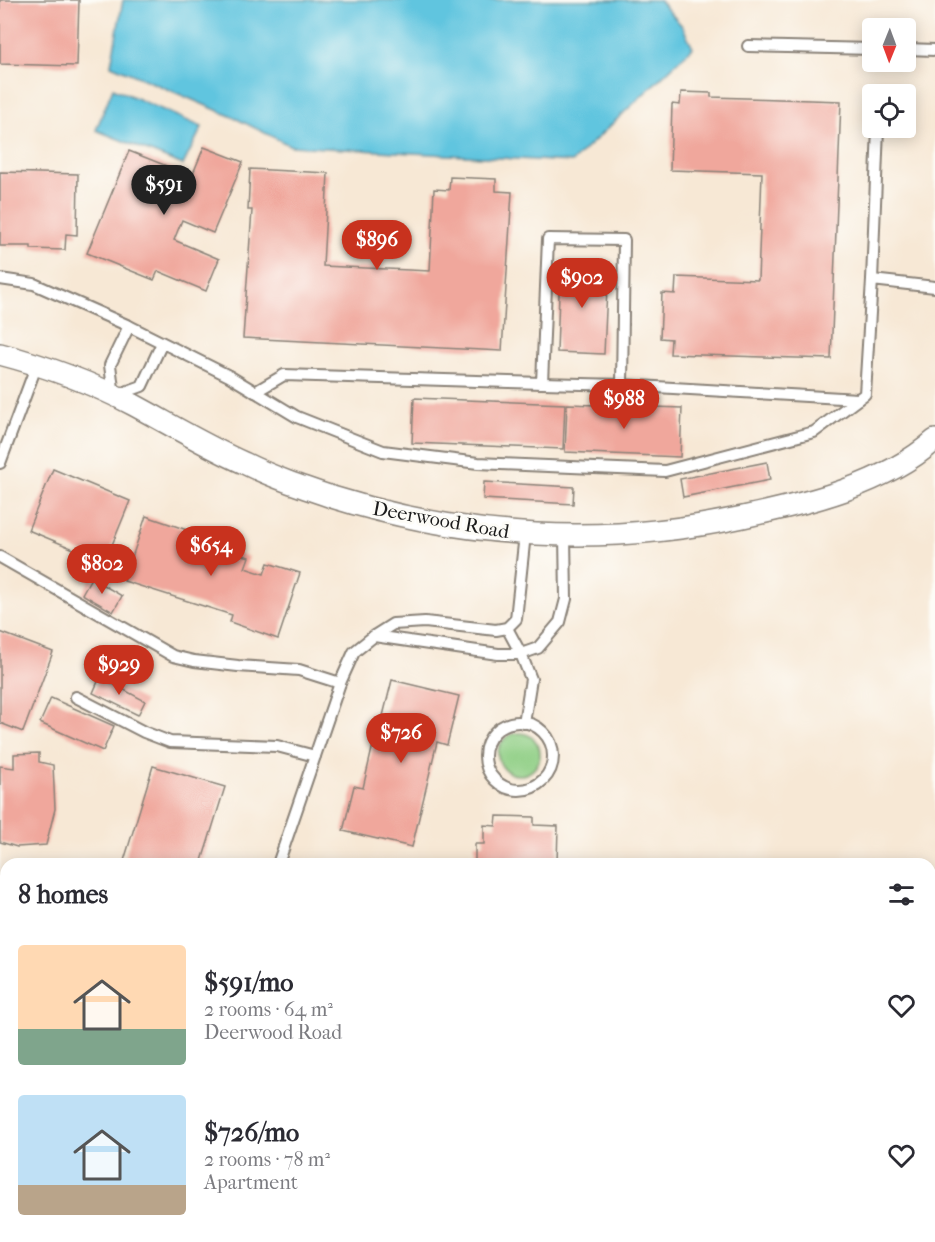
<!DOCTYPE html>
<meta charset="utf-8">
<style>
:root{--surface:#fff;--page:#f2f2f3;--text:#2b2b33;--muted:#7c7c81;--accent:#c8321e}
body{margin:0;font-family:"IM FELL French Canon",serif;background:var(--page);color:var(--text);height:100vh;display:flex;flex-direction:column;font-size:22px;white-space:nowrap}
*{box-sizing:border-box;margin:0}
p{font-size:20px;color:var(--muted)}
.icon{flex:none;width:33px;height:33px;fill:none;stroke:currentColor;stroke-width:2;stroke-linecap:round;stroke-linejoin:round}
.map{position:relative;flex:1;overflow:hidden}
.side{position:absolute;left:0px;top:858px;width:936px;height:384px;display:flex;flex-direction:column;background:var(--surface);border-radius:18px 18px 0 0;box-shadow:0 3px 15px #0003}
.side>*{flex:none}
.needle{width:39px;rotate:181deg}
.tools{position:absolute;left:862px;top:18px;display:grid;gap:12px}
.tools a{display:grid;place-items:center;width:54px;height:54px;border-radius:6px;background:var(--surface);box-shadow:0 3px 15px #0003;font-size:30px}
.price{position:absolute;translate:-50% -51px;padding:0 14px;border-radius:21px;background:var(--accent);color:#fff;font-size:20px;line-height:39px;filter:drop-shadow(0 2px 3px #0008)}
.price::after{content:'';position:absolute;left:50%;top:36px;width:18px;height:14px;margin-left:-9px;background:inherit;clip-path:polygon(0 0,100% 0,50% 100%)}
.price.current{background:#222;color:#fff}
ul{padding:0;list-style:none}
li{display:flex;align-items:center;gap:18px;height:150px;padding:0 18px}
li span{display:grid;place-items:center;flex:none;width:168px;height:120px;border-radius:6px;color:#555}
li>.icon{margin-inline-start:auto}
span .icon{width:72px;height:72px;fill:#fffc;stroke-width:1}
li b{font-size:26px}
h2{display:flex;justify-content:space-between;align-items:center;height:72px;padding:0 18px;font-size:26px}
.map>svg:first-child{display:block}
</style>
<div class="map">
<svg width="935" height="1242" viewBox="0 0 935 1242">
<rect width="100%" height="100%" fill="#fdfcf7"/>
<filter id="ink" filterUnits="userSpaceOnUse"><feTurbulence type="fractalNoise" baseFrequency=".0167" numOctaves="2"/><feDisplacementMap in="SourceGraphic" scale="12" xChannelSelector="R" yChannelSelector="G"/><feConvolveMatrix kernelMatrix="1 2 1 2 8 2 1 2 1" color-interpolation-filters="sRGB"/></filter>
<filter id="wash" filterUnits="userSpaceOnUse"><feTurbulence type="fractalNoise" baseFrequency=".008" numOctaves="4" result="noise"/><feDisplacementMap in="SourceGraphic" scale="24" xChannelSelector="R" yChannelSelector="G"/><feGaussianBlur stdDeviation="1.35" result="paint"/><feColorMatrix in="noise" values="0 0 0 0 0 0 0 0 0 0 0 0 0 0 0 0 0 1.4 0 .05"/><feComposite in="paint" operator="in"/></filter>
<g filter="url(#wash)">
<rect width="100%" height="100%" fill="#f7e8d5"/>
<circle fill="#91cf86" stroke="#567651" stroke-width="1.5" cx="519" cy="754" r="21"/>
<g fill="#61c5df" stroke="#3e707e" stroke-width="1.5">
<path d="M123,0h536l23,26 11,21 -121,115 -281,-16 -56,-28 -124,-53z"/>
<path d="M113,88l89,39 -19,38 -87,-35z"/>
</g>
<g id="blocks">
<g fill="#f0a79c">
<path d="M0,0h79l-2,66 -77,-2z"/>
<path d="M681,92l30,1v4l130,4 -10,258 -161,-5 1,-15 -11,-1 2,-45 13,1 1,-17 82,3 4,-107 -92,-3 2,-66 8,1z"/>
<path d="M204,147l39,15 -30,71 -31,-13 -8,20 45,19 -13,32 -48,-20 -4,9 -67,-27 42,-102 63,25z"/>
<path d="M250,169l78,4 -5,93 107,5 4,-82 15,1 1,-13 46,2v12l16,1 -10,159 -259,-13 9,-128h-4z"/>
<path d="M0,172l78,2 -1,61 -11,-1 -1,16 -34,-1v-3h-31z"/>
<path d="M560,265l48,2 -4,87 -47,-2z"/>
<path d="M414,398l151,6 -2,45 -151,-6z"/>
<path d="M567,404l115,4 -2,49 -115,-5z"/>
<path d="M767,462l3,18 -87,17 -3,-18z"/>
<path d="M53,469l77,32 -25,61 -77,-32z"/>
<path d="M484,482l90,5 -1,17 -90,-5z"/>
<path d="M146,516l47,16 -2,5 58,20 -4,11 19,6 4,-11 32,10 -22,66 -48,-17 2,-7 -108,-34z"/>
<path d="M91,578l31,18 -9,16 -31,-18z"/>
<path d="M0,632l53,20 -30,80 -23,-9z"/>
<path d="M100,677l45,24 -7,14 -45,-22z"/>
<path d="M392,680l67,16 -12,49 -10,-3 -25,105 -69,-16 11,-45 9,2 15,-65 3,1z"/>
<path d="M51,698l63,28 -11,25 -63,-28z"/>
<path d="M39,753v9l14,3 2,44 -9,36 -29,2 -17,-5v-76l14,2v-14z"/>
<path d="M153,766l72,21 -24,77h-78z"/>
<path d="M497,816l37,1v8l24,1 -1,38h-82v-20h9v-19l12,1z"/>
<path d="M6,891v71l-6,1v-71z"/>
<path d="M0,1030h6v18l-6,1z"/>
<path d="M327,1236h138l-1,6h-114z"/>
<path d="M489,1236h72l3,1 -2,5h-75z"/>
</g>
</g>
</g>
<g filter="url(#ink)">
<use href="#blocks" fill-opacity="0" stroke="#8a8278" stroke-width="1.5"/>
<g fill="none" stroke-linecap="round" stroke-linejoin="round">
<defs>
<g id="lane">
<path d="M748,46l125,3"/>
<path d="M906,49l29,1"/>
<path d="M0,279l34,5 95,42 100,50 68,41 86,34 95,12 187,8 149,-39 51,-38 7,-114 63,7"/>
<path d="M872,280l6,-152"/>
<path d="M129,326l-19,39 4,31 28,-10 20,-43"/>
<path d="M542,383l80,2"/>
<path d="M255,392l29,-17 258,8 6,-144 76,1 -2,145 236,14"/>
<path d="M0,463l37,-99"/>
<path d="M0,557l173,99 21,5 44,5 61,4 41,13"/>
<path d="M507,628l14,26 10,25 -7,44"/>
<path d="M374,636l124,18h23l17,-6 22,-26 6,-23 -1,-64"/>
<path d="M76,697l68,35 26,10 107,4 38,10"/>
<circle cx="519" cy="756" r="34"/>
<path d="M278,864l62,-181 14,-31 20,-16 19,-12 32,-2 71,8 11,-2 9,-9 9,-85"/>
<path d="M0,1022l6,-1"/>
</g>
<path id="street" d="M0,354c46,12 92,29 134,51 37,20 72,41 110,58 28,14 58,24 88,34 134,42 274,50 411,20 66,-14 141,-32 192,-77"/>
</defs>
<use href="#lane" stroke="#8a8278" stroke-width="14"/>
<use href="#street" stroke="#8a8278" stroke-width="24"/>
<use href="#lane" stroke="#fff" stroke-width="10"/>
<use href="#street" stroke="#fff" stroke-width="21"/>
</g>
</g>
<g text-anchor="middle" dominant-baseline="central" stroke-width="6" stroke-linejoin="round" paint-order="stroke">
<g font-size="20" fill="#1c1c1c" stroke="#fdfcf7">
<text transform="translate(441 520) rotate(10)">Deerwood Road</text>
</g>
</g>
</svg>
<div class="tools">
<a><svg class="needle" viewBox="-14 -14 28 28"><path d="M0-13l5 13h-10z" fill="#e53935"/><path d="M0 13l5-13h-10z" fill="#7c7c81"/></svg></a>
<a><svg class="icon" aria-label="locate" viewBox="0 0 24 24"><circle cx="12" cy="12" r="6"/><path d="M12 2v4M12 18v4M2 12h4M18 12h4"/></svg></a>
</div>
<b class="price current" style="left:164px;top:216px">$591</b>
<b class="price" style="left:377px;top:271px">$896</b>
<b class="price" style="left:582px;top:309px">$902</b>
<b class="price" style="left:624px;top:430px">$988</b>
<b class="price" style="left:211px;top:577px">$654</b>
<b class="price" style="left:102px;top:595px">$802</b>
<b class="price" style="left:119px;top:696px">$929</b>
<b class="price" style="left:401px;top:764px">$726</b>
<section class="side">
<h2>8 homes<svg class="icon" aria-label="filters" viewBox="0 0 24 24"><path d="M4 7h16M4 17h16"/><circle cx="9" cy="7" r="2"/><circle cx="15" cy="17" r="2"/></svg></h2>
<ul>
<li><span style="background:linear-gradient(#ffd9b3 70%,#7fa58c 0)"><svg class="icon" aria-label="home" viewBox="0 0 24 24"><path d="M3 11l9-7 9 7M6 9v11h12V9"/></svg></span><div><b>$591/mo</b><p>2 rooms · 64 m²</p><p>Deerwood Road</p></div><svg class="icon" aria-label="heart" viewBox="0 0 24 24"><path d="M12 20l-8-8c-3-5 5-10 8-4 3-6 11-1 8 4z"/></svg></li>
<li><span style="background:linear-gradient(#bfe0f5 75%,#b9a48a 0)"><svg class="icon" aria-label="home" viewBox="0 0 24 24"><path d="M3 11l9-7 9 7M6 9v11h12V9"/></svg></span><div><b>$726/mo</b><p>2 rooms · 78 m²</p><p>Apartment</p></div><svg class="icon" aria-label="heart" viewBox="0 0 24 24"><path d="M12 20l-8-8c-3-5 5-10 8-4 3-6 11-1 8 4z"/></svg></li>
</ul>
</section>
</div>
